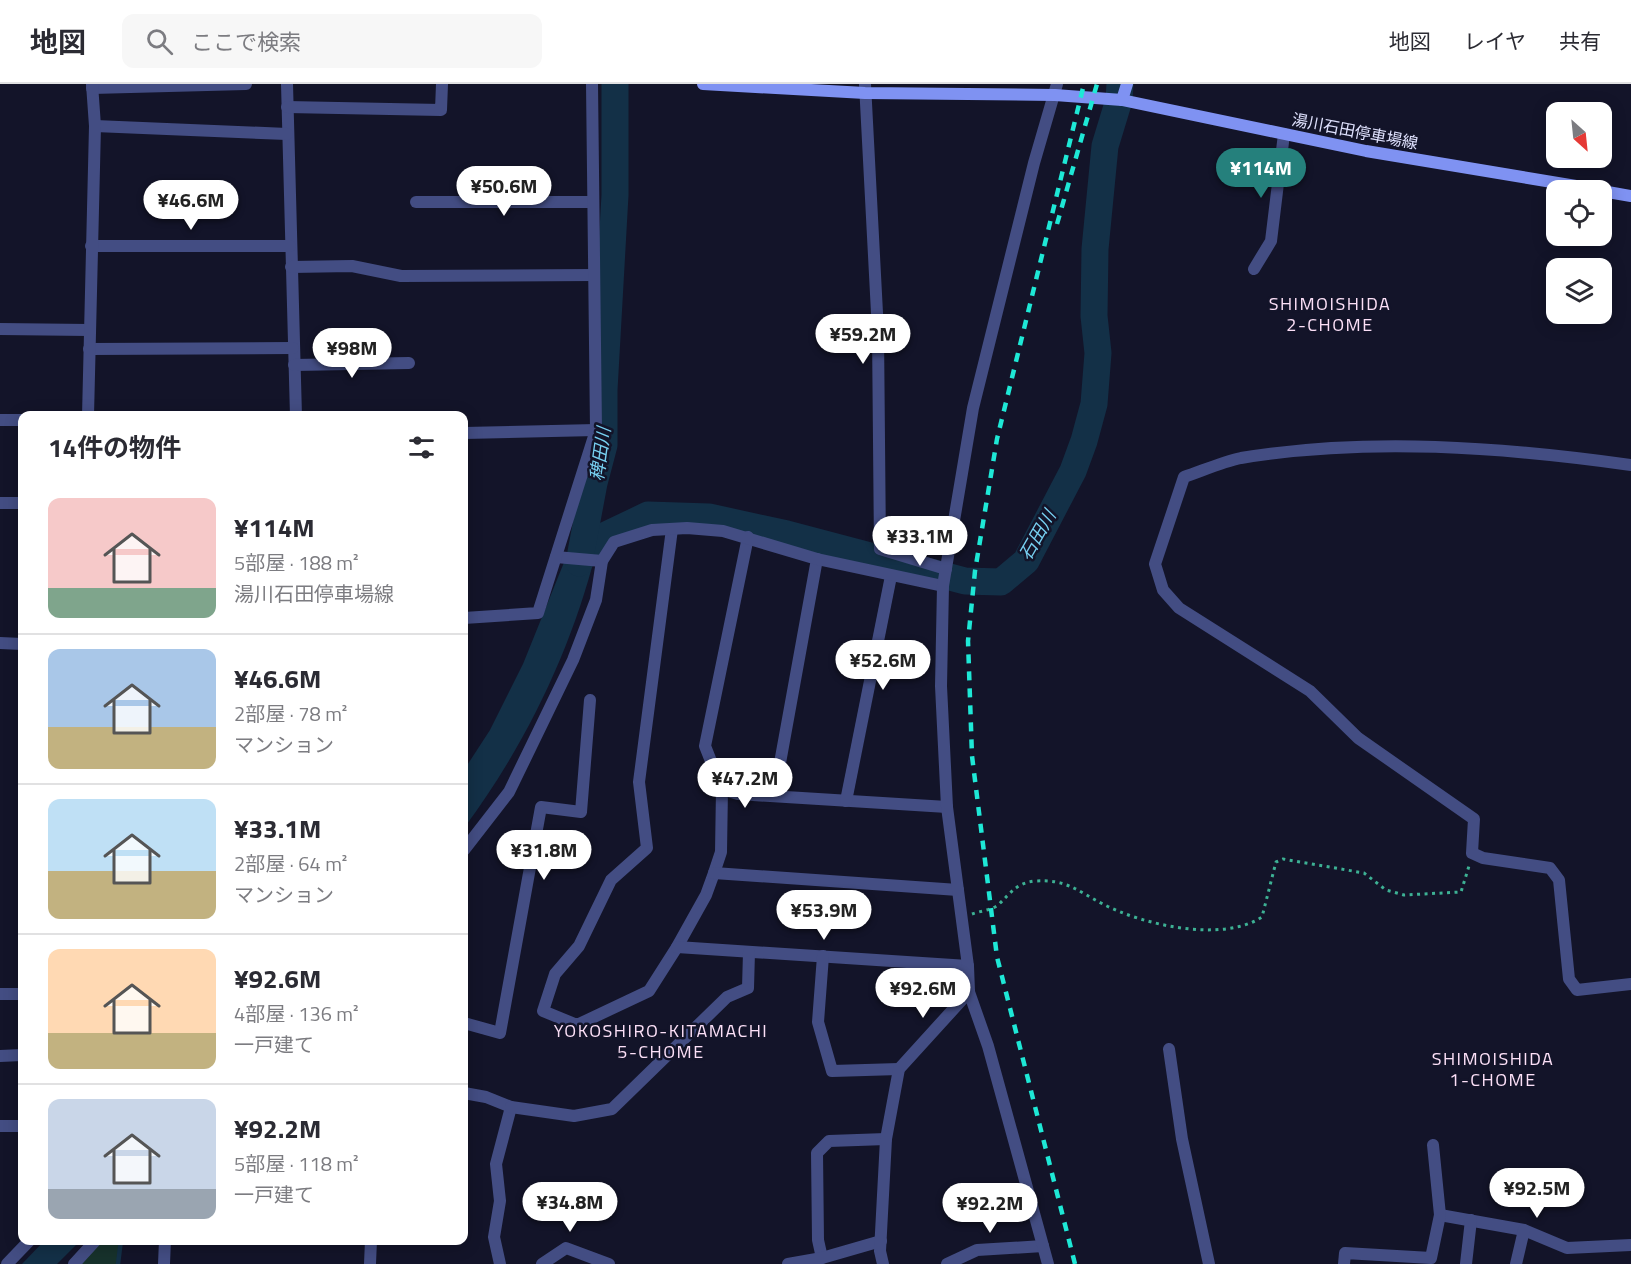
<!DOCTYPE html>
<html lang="ja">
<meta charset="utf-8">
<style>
:root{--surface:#fff;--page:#f7f7f7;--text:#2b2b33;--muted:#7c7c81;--line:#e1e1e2;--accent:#25807c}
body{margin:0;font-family:"Titillium Web","Noto Sans JP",sans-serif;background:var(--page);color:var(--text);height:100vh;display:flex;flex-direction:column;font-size:22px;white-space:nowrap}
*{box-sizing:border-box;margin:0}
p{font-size:20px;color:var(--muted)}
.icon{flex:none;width:33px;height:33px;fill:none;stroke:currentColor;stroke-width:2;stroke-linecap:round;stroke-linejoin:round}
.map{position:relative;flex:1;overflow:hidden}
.side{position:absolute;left:18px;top:327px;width:450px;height:834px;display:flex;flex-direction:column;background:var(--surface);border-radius:12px;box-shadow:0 3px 15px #0003}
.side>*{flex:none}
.needle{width:39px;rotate:153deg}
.buttons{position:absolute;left:1546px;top:18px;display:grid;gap:12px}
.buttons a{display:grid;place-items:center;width:66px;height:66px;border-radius:12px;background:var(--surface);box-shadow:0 3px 15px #0003;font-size:30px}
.price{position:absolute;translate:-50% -51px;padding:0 14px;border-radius:21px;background:#fff;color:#222;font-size:20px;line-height:39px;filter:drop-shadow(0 2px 3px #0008)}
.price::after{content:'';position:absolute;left:50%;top:36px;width:18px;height:14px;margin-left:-9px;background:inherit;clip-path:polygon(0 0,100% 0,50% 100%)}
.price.selected{background:var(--accent);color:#fff}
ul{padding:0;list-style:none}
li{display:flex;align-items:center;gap:18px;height:150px;padding:0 30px}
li+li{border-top:2px solid var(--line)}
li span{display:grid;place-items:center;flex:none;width:168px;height:120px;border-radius:12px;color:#555}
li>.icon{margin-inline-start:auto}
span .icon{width:72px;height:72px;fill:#fffc;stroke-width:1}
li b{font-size:26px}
h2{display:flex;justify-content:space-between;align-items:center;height:72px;padding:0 30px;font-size:26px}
header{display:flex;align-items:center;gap:36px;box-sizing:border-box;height:84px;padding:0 30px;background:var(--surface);border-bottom:2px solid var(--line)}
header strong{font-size:28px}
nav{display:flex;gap:33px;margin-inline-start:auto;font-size:21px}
.search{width:420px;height:54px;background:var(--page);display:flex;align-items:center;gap:15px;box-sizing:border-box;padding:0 21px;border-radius:12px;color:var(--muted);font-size:22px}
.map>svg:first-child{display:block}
</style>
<header>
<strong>地図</strong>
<div class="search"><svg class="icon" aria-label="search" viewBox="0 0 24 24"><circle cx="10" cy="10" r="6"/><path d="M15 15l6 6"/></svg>ここで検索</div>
<nav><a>地図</a><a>レイヤ</a><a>共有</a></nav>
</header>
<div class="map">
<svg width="1631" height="1180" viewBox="0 0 1631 1180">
<rect width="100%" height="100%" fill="#131429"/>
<path fill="#17322c" d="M100,1157h20v23h-41z"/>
<g fill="#133047">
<path d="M577,461h13l6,7c-25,99 -71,194 -132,276v-58l26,-40 33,-66 46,-114z"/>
<path d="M45,1156h35v1l-23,23h-35z"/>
</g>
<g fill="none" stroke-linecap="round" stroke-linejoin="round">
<path stroke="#133047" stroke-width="4.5" d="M118,1180l3,-24"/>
<g stroke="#133047" stroke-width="27">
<path d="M581,475l21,-22 46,-22 61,2 78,17 178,47 36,1 25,-21 47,-90 11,-30 10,-37 4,-51 -4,-37 1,-67 10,-103 14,-46 1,-16"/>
<path d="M579,479l15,-80 10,-38v-55l11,-195v-111"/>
</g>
<path stroke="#3db194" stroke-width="3" stroke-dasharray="3 4.5" stroke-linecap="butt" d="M972,830c8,-3 20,-4 26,-9 13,-12 18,-22 37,-24 32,-2 42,10 68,23 40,21 119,39 159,13l14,-55 7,-3 81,14 22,17 18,5 57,-3 8,-26"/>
<g stroke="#434d83" stroke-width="12">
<path d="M287,0l9,332"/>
<path d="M865,0l13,248 2,217 66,20"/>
<path d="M92,4l154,-4"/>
<path d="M287,23l154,3 1,-26"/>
<path d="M95,42l192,8"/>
<path d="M416,118h177"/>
<path d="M91,162h199"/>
<path d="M291,183l61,-1 49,10 193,-1"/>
<path d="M1254,185l17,-28 13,-107"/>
<path d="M0,245l89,1"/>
<path d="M89,265l204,-1"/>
<path d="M294,281l115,-2"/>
<path d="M88,332l7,-290 -3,-42"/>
<path d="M0,336h22"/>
<path d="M464,349l132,-3"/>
<path d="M1631,381c-128,-18 -263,-28 -390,-7 -19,4 -39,13 -57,19l-29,87 8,26 16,18 131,83 48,47 116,81 -2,34 11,5 67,10 9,12 10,99 8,11 54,-6"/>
<path d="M0,419h22"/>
<path d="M672,445l-33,253 8,66 -36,32 -32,66 -24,28 -12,37 34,14 72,-34 28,-44 29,-52 8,-22 7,-21 1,-63 -17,-43 43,-209"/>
<path d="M556,473l46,4"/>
<path d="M464,534l74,-5 58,-183 -4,-346"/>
<path d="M0,559l22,1"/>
<path d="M722,705l16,5 209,13"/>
<path d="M774,712l43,-237"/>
<path d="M846,717l45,-225"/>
<path d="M464,766l45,-58 64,-132 23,-60 6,-39 12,-19 38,-12 35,-2 36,3 94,28 126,27"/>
<path d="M714,789l244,17"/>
<path d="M677,863l291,19"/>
<path d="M823,872l-5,66 14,49 67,-2"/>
<path d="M0,910h22"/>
<path d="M464,939l36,10 41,-226 40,5 9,-112"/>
<path d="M1169,965l13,90 27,125"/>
<path d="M0,972l22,-1"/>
<path d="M464,1009l22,4 25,10 -15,57 4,37 -6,36 6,27"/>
<path d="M511,1023l63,9 38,-7 115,-112 21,-9 1,-36"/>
<path d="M0,1042h22"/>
<path d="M1440,1131l84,15 43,18 64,-3"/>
<path d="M822,1174l-4,-18 -1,-87 12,-12 57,-2"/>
<path d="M7,1180l23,-24"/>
<path d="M74,1180l22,-24"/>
<path d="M164,1180l1,-24"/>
<path d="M370,1180l1,-24"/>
<path d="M542,1180l24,-16 43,16"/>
<path d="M788,1180l34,-6 59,-17"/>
<path d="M883,1180l-3,-13 6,-112 13,-70 70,-77"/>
<path d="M947,1180l30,-14 66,-4"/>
<path d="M1048,1180l-60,-218 -19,-54 -1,-26 -21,-159 -6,-121 2,-100 30,-178 61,-245 23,-79"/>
<path d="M1344,1180l1,-11 86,5 9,-43 -7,-70"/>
<path d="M1466,1180l5,-44"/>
<path d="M1516,1180l8,-34"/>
</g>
<g stroke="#7f92f2" stroke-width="12">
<path d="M703,0l162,9 190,2 67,5 244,51 234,39"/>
<path d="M1122,16l5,-16"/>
<path d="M1602,107l29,5"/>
</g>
<g stroke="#1ee8d6" stroke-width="4.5" stroke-dasharray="9 8" stroke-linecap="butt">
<path d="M1057,140l40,-140"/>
<path d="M1075,1180l-78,-307 -25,-201 -4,-115 7,-70 22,-132 87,-355"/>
</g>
</g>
<g text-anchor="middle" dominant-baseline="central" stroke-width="5" stroke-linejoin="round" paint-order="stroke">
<g font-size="16" fill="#dee0fc" stroke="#131429">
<text transform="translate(1355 47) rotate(11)">湯川石田停車場線</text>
</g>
<g font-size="18" letter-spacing="1.5" fill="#fce0f7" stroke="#131429">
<text x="1330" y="219">SHIMOISHIDA<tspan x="1330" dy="21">2-CHOME</tspan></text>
<text x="661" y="946">YOKOSHIRO-KITAMACHI<tspan x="661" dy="21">5-CHOME</tspan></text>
<text x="1493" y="974">SHIMOISHIDA<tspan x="1493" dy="21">1-CHOME</tspan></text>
</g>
<g font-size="18" font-style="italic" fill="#77d0f1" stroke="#131429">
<text transform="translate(600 370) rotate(-82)">稗田川</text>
<text transform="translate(1037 451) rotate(-60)">石田川</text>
</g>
</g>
</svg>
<div class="buttons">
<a><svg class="needle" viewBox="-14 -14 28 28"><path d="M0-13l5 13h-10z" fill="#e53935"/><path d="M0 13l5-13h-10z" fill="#7c7c81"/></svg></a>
<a><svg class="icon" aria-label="locate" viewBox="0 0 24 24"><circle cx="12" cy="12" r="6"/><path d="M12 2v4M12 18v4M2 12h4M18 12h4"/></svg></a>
<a><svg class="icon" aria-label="layers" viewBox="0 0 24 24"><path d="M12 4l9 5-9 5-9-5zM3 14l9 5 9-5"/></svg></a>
</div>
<b class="price selected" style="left:1261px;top:115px">¥114M</b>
<b class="price" style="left:504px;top:133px">¥50.6M</b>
<b class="price" style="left:191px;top:147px">¥46.6M</b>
<b class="price" style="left:863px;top:281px">¥59.2M</b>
<b class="price" style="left:352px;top:295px">¥98M</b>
<b class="price" style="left:920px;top:483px">¥33.1M</b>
<b class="price" style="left:883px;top:607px">¥52.6M</b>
<b class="price" style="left:745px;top:725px">¥47.2M</b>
<b class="price" style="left:544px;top:797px">¥31.8M</b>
<b class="price" style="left:824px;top:857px">¥53.9M</b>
<b class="price" style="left:923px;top:935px">¥92.6M</b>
<b class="price" style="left:1537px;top:1135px">¥92.5M</b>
<b class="price" style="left:570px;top:1149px">¥34.8M</b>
<b class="price" style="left:990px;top:1150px">¥92.2M</b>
<section class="side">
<h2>14件の物件<svg class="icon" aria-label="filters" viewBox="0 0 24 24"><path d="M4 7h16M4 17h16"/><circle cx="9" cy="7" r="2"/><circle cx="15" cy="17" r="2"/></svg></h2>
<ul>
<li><span style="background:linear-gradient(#f6c9c9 75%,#7fa58c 0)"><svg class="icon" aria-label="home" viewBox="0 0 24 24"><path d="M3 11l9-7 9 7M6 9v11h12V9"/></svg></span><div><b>¥114M</b><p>5部屋 · 188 m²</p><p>湯川石田停車場線</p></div></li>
<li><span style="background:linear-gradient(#a9c7e8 65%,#c2b280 0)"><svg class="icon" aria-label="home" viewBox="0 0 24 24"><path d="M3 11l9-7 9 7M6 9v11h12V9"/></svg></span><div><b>¥46.6M</b><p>2部屋 · 78 m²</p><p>マンション</p></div></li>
<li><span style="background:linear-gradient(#bfe0f5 60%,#c2b280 0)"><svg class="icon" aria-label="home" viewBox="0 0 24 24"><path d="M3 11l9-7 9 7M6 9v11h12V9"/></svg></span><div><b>¥33.1M</b><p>2部屋 · 64 m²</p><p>マンション</p></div></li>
<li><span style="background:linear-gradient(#ffd9b3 70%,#c2b280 0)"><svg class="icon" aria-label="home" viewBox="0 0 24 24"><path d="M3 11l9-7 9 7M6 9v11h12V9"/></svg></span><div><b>¥92.6M</b><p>4部屋 · 136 m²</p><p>一戸建て</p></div></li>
<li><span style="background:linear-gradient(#c9d6e8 75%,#9aa5b1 0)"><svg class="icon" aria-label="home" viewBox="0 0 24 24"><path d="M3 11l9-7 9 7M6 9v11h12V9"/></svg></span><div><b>¥92.2M</b><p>5部屋 · 118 m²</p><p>一戸建て</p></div></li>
</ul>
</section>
</div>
